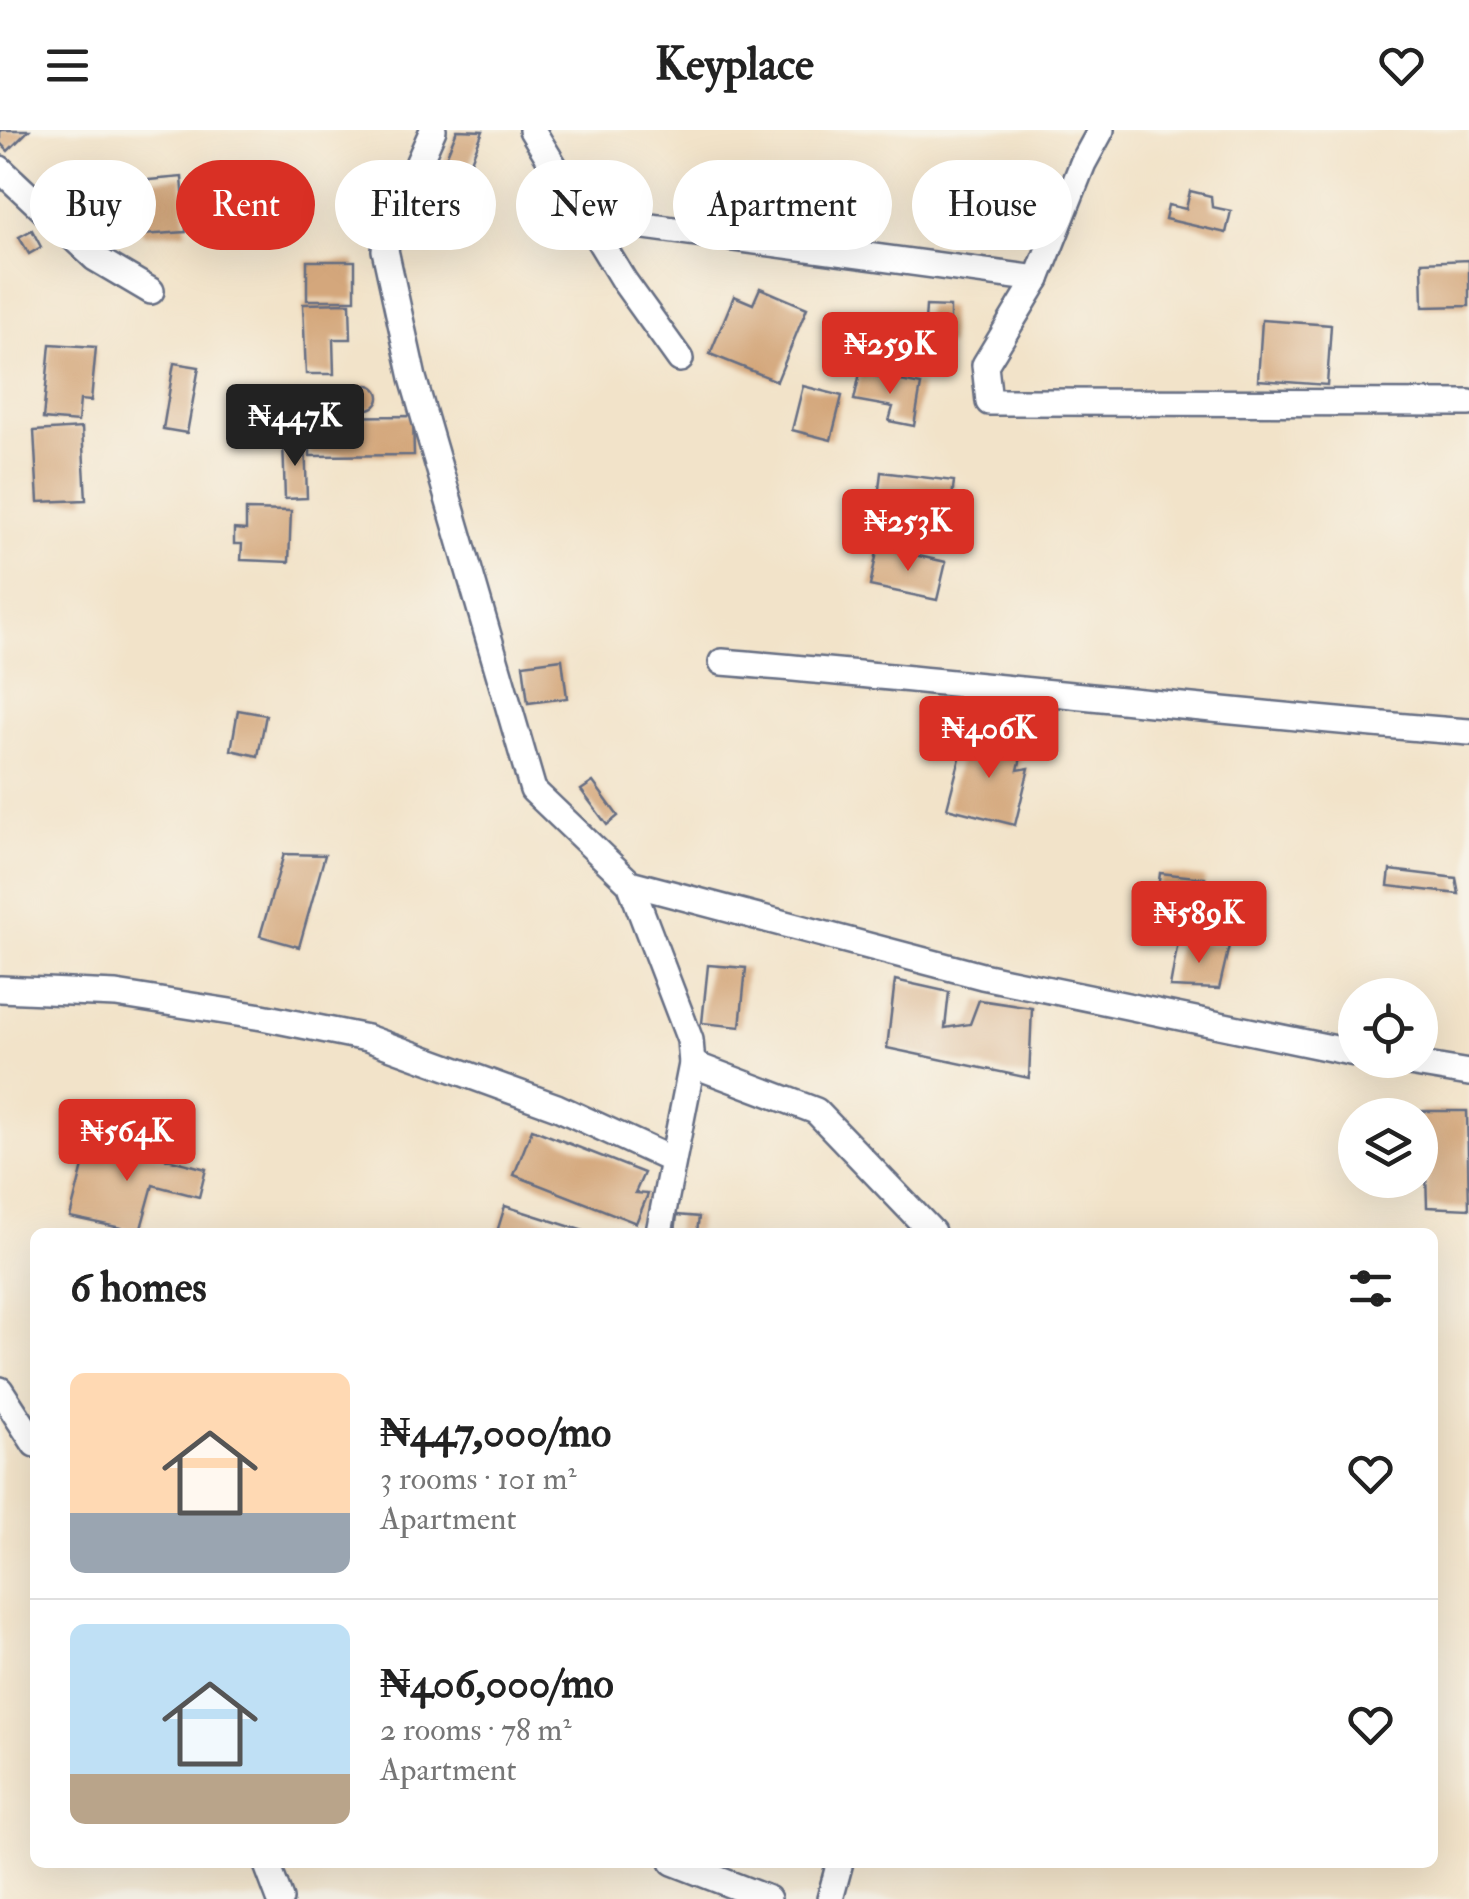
<!DOCTYPE html>
<meta charset="utf-8">
<style>
:root{--surface:#fff;--page:#f2f2f2;--text:#222;--muted:#767676;--line:#e0e0e0;--accent:#d93025}
body{margin:0;font-family:"IM FELL Double Pica",serif;background:var(--page);color:var(--text);height:100vh;display:flex;flex-direction:column;font-size:38px;white-space:nowrap}
*{box-sizing:border-box;margin:0}
p{font-size:32px;color:var(--muted)}
.icon{flex:none;width:55px;height:55px;fill:none;stroke:currentColor;stroke-width:2;stroke-linecap:round;stroke-linejoin:round}
.map{position:relative;flex:1;overflow:hidden}
.details{position:absolute;left:30px;top:1098px;width:1408px;height:640px;display:flex;flex-direction:column;background:var(--surface);border-radius:15px;box-shadow:0 10px 40px #0002}
.details>*{flex:none}
.hud{position:absolute;left:30px;top:30px;width:1410px;height:90px;display:flex;gap:20px}
.fabs{position:absolute;left:1338px;top:848px;display:grid;gap:20px}
.fabs a{display:grid;place-items:center;width:100px;height:100px;border-radius:50%;background:var(--surface);box-shadow:0 10px 40px #0002;font-size:50px}
.price{position:absolute;translate:-50% -85px;padding:0 22px;border-radius:10px;background:var(--accent);color:#fff;font-size:32px;line-height:65px;filter:drop-shadow(0 2px 5px #0008)}
.price::after{content:'';position:absolute;left:50%;top:60px;width:30px;height:22px;margin-left:-15px;background:inherit;clip-path:polygon(0 0,100% 0,50% 100%)}
.price.active{background:#222;color:#fff}
ul{padding:0;list-style:none}
li{display:flex;align-items:center;gap:30px;height:250px;padding:0 40px}
li+li{border-top:2px solid var(--line)}
li span{display:grid;place-items:center;flex:none;width:280px;height:200px;border-radius:15px;color:#555}
li>.icon{margin-inline-start:auto}
span .icon{width:120px;height:120px;fill:#fffc;stroke-width:1}
li b{font-size:42px}
h2{display:flex;justify-content:space-between;align-items:center;height:120px;padding:0 40px;font-size:42px}
.pill{padding:0 35px;border-radius:45px;background:var(--surface);box-shadow:0 10px 40px #0002;font-size:35px;line-height:90px}
.pill.active{background:var(--accent);color:#fff}
header{display:flex;justify-content:space-between;align-items:center;height:130px;padding:0 40px;background:var(--surface);font-size:45px;font-weight:800}
.map>svg:first-child{display:block}
</style>
<header><svg class="icon" aria-label="menu" viewBox="0 0 24 24"><path d="M4 6h16M4 12h16M4 18h16"/></svg>Keyplace<svg class="icon" aria-label="heart" viewBox="0 0 24 24"><path d="M12 20l-8-8c-3-5 5-10 8-4 3-6 11-1 8 4z"/></svg></header>
<div class="map">
<svg width="1469" height="1769" viewBox="0 0 1469 1769">
<rect width="100%" height="100%" fill="#f7f3e8"/>
<filter id="ink" filterUnits="userSpaceOnUse"><feTurbulence type="fractalNoise" baseFrequency=".01" numOctaves="2"/><feDisplacementMap in="SourceGraphic" scale="20" xChannelSelector="R" yChannelSelector="G"/><feConvolveMatrix kernelMatrix="1 2 1 2 8 2 1 2 1" color-interpolation-filters="sRGB"/></filter>
<filter id="wash" filterUnits="userSpaceOnUse"><feTurbulence type="fractalNoise" baseFrequency=".0048" numOctaves="4" result="noise"/><feDisplacementMap in="SourceGraphic" scale="40" xChannelSelector="R" yChannelSelector="G"/><feGaussianBlur stdDeviation="2.25" result="paint"/><feColorMatrix in="noise" values="0 0 0 0 0 0 0 0 0 0 0 0 0 0 0 0 0 1.4 0 .05"/><feComposite in="paint" operator="in"/></filter>
<g filter="url(#wash)">
<rect width="100%" height="100%" fill="#f2e3c9"/>
<g id="blocks">
<g fill="#d4a77c">
<path d="M0,0h29l-21,21 -8,-8z"/>
<path d="M457,0l26,1 -27,67 -23,-9z"/>
<path d="M182,47l4,55 -44,3 -4,-54z"/>
<path d="M1190,61l21,5 1,11 19,4 -5,22 -61,-14 3,-14 18,4z"/>
<path d="M32,100l9,17 -12,7 -10,-17z"/>
<path d="M1469,130v46l-46,1 -1,-45z"/>
<rect x="307" y="131" width="48" height="39"/>
<path d="M760,158l47,20 -30,73 -67,-27 24,-58 19,8z"/>
<path d="M350,173l1,36h-18l1,35h-28l-3,-70z"/>
<path d="M926,176l24,1v38h-53v-23h28z"/>
<path d="M1262,190l69,5 -4,60 -69,-5z"/>
<path d="M50,214l46,3 -5,54 -11,-1 -2,22 -35,-3z"/>
<path d="M174,233l25,4 -12,66 -24,-4z"/>
<path d="M860,243l61,12 -7,41 -25,-5 4,-14 -39,-7z"/>
<circle cx="367" cy="267" r="12"/>
<path d="M803,256l39,10 -11,44 -39,-10z"/>
<path d="M413,286l1,39 -104,1v-39z"/>
<path d="M82,298l4,72 -48,2 -4,-71z"/>
<path d="M305,309l2,59 -22,1 -2,-59z"/>
<path d="M881,342l73,9 -3,26 -73,-9z"/>
<path d="M246,380l45,1 -2,51 -48,-2 1,-16h-8v-15l12,1z"/>
<path d="M878,417l68,15 -9,38 -67,-14z"/>
<path d="M562,529l5,39 -39,5 -5,-39z"/>
<path d="M238,580l28,5 -8,41 -27,-6z"/>
<path d="M966,605l57,14 -5,21 11,-2 -14,57 -68,-17z"/>
<path d="M593,652l25,34 -11,9 -26,-35z"/>
<path d="M284,724l41,1 -26,92 -39,-11z"/>
<path d="M1390,740l66,8 3,16 -71,-8z"/>
<path d="M1160,743l45,5 -5,56 -47,-4z"/>
<path d="M1178,812l51,4 -10,43 -49,-2z"/>
<path d="M708,835l38,3 -6,59 -38,-4z"/>
<path d="M895,850l54,12 -4,36 25,-4 9,-24 53,8 -3,70 -142,-30z"/>
<path d="M1420,981h47l2,98 -42,-2 -1,-35h-6z"/>
<path d="M532,999l112,44 -9,20 13,1 -12,29 -122,-48z"/>
<path d="M90,1009l116,30 -7,28 -46,-12 -13,47 -70,-15z"/>
<path d="M505,1076l82,26h-90z"/>
<path d="M677,1085l22,2 -2,15h-22z"/>
</g>
</g>
</g>
<g filter="url(#ink)">
<use href="#blocks" fill-opacity="0" stroke="#666e83" stroke-width="2.5"/>
<g fill="none" stroke-linecap="round" stroke-linejoin="round">
<defs>
<g id="minor">
<path d="M433,0l-44,100 -4,20 28,128 120,412 97,93 60,157 2,24 -33,168"/>
<path d="M532,0l92,151 56,78"/>
<path d="M1101,0l-18,33 -46,116 -52,86 4,37 480,1"/>
<path d="M0,39l95,89 56,33"/>
<path d="M585,88l452,61"/>
<path d="M722,532c249,20 498,51 747,70"/>
<path d="M630,753l352,93 373,77"/>
<path d="M0,859l116,5 146,23 105,21 190,69 115,53"/>
<path d="M1391,930l78,13"/>
<path d="M692,934l124,47 116,121"/>
<path d="M0,1260l35,54"/>
<path d="M266,1732l14,37"/>
<path d="M673,1732l95,37"/>
<path d="M830,1769l10,-37"/>
</g>
</defs>
<use href="#minor" stroke="#666e83" stroke-width="30"/>
<use href="#minor" stroke="#fff" stroke-width="25"/>
</g>
</g>
</svg>
<div class="fabs">
<a><svg class="icon" aria-label="locate" viewBox="0 0 24 24"><circle cx="12" cy="12" r="6"/><path d="M12 2v4M12 18v4M2 12h4M18 12h4"/></svg></a>
<a><svg class="icon" aria-label="layers" viewBox="0 0 24 24"><path d="M12 4l9 5-9 5-9-5zM3 14l9 5 9-5"/></svg></a>
</div>
<b class="price" style="left:890px;top:267px">₦259K</b>
<b class="price active" style="left:295px;top:339px">₦447K</b>
<b class="price" style="left:908px;top:444px">₦253K</b>
<b class="price" style="left:989px;top:651px">₦406K</b>
<b class="price" style="left:1199px;top:836px">₦589K</b>
<b class="price" style="left:127px;top:1054px">₦564K</b>
<div class="hud">
<a class="pill">Buy</a>
<a class="pill active">Rent</a>
<a class="pill">Filters</a>
<a class="pill">New</a>
<a class="pill">Apartment</a>
<a class="pill">House</a>
</div>
<section class="details">
<h2>6 homes<svg class="icon" aria-label="filters" viewBox="0 0 24 24"><path d="M4 7h16M4 17h16"/><circle cx="9" cy="7" r="2"/><circle cx="15" cy="17" r="2"/></svg></h2>
<ul>
<li><span style="background:linear-gradient(#ffd9b3 70%,#9aa5b1 0)"><svg class="icon" aria-label="home" viewBox="0 0 24 24"><path d="M3 11l9-7 9 7M6 9v11h12V9"/></svg></span><div><b>₦447,000/mo</b><p>3 rooms · 101 m²</p><p>Apartment</p></div><svg class="icon" aria-label="heart" viewBox="0 0 24 24"><path d="M12 20l-8-8c-3-5 5-10 8-4 3-6 11-1 8 4z"/></svg></li>
<li><span style="background:linear-gradient(#bfe0f5 75%,#b9a48a 0)"><svg class="icon" aria-label="home" viewBox="0 0 24 24"><path d="M3 11l9-7 9 7M6 9v11h12V9"/></svg></span><div><b>₦406,000/mo</b><p>2 rooms · 78 m²</p><p>Apartment</p></div><svg class="icon" aria-label="heart" viewBox="0 0 24 24"><path d="M12 20l-8-8c-3-5 5-10 8-4 3-6 11-1 8 4z"/></svg></li>
</ul>
</section>
</div>
